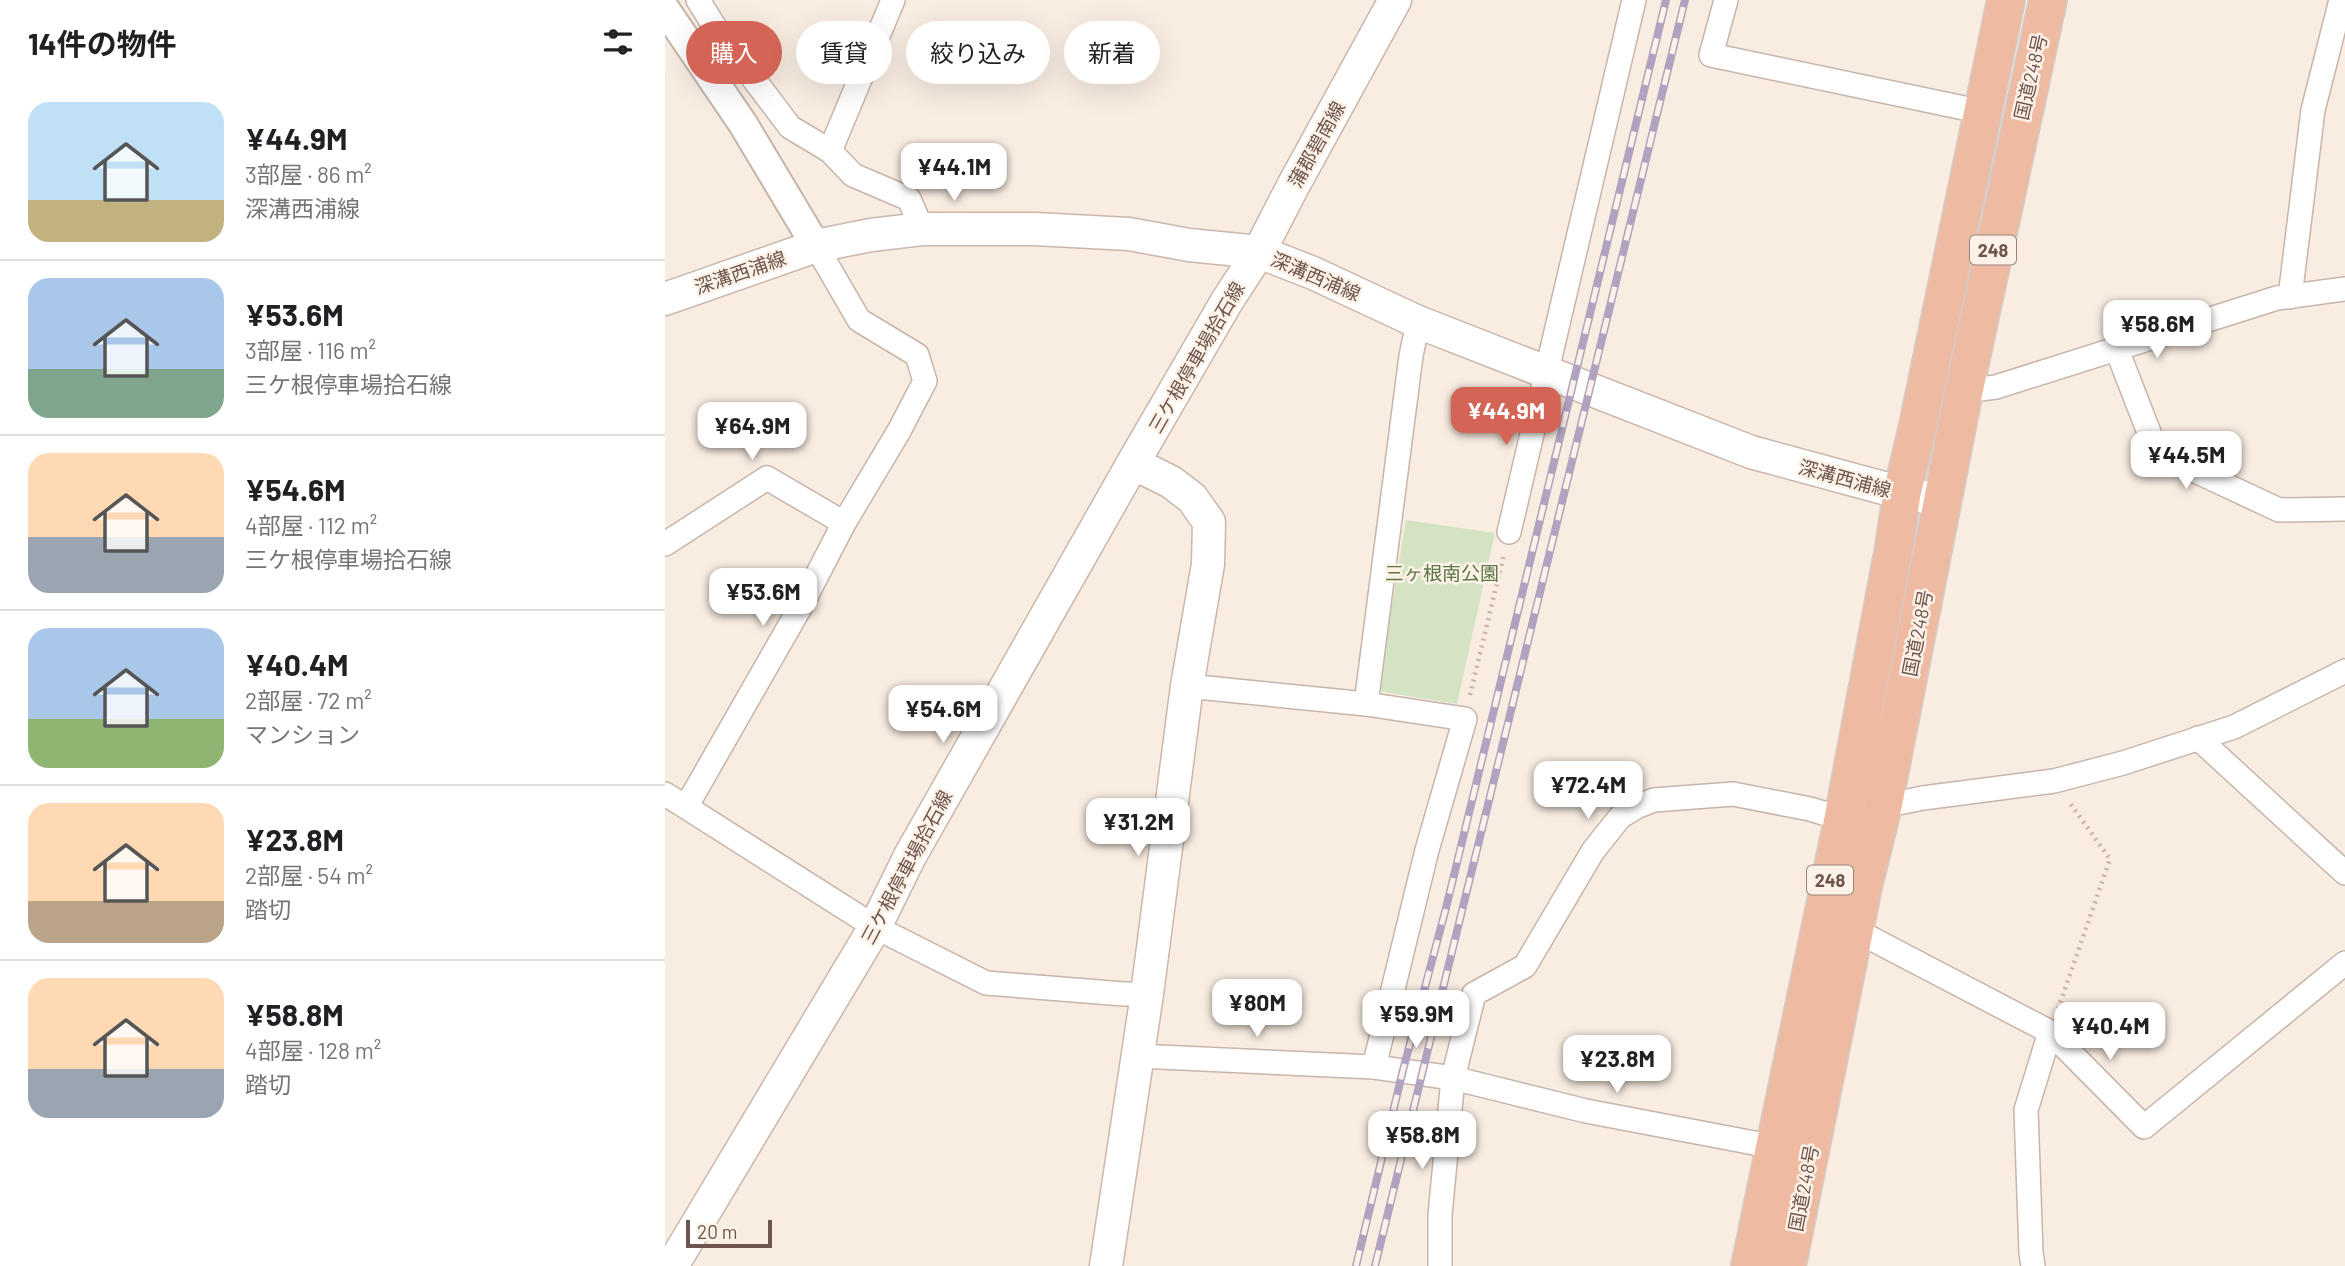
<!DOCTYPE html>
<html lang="ja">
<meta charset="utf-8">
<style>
:root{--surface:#fff;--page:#f2f2f2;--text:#202124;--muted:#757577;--line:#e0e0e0;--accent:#d46455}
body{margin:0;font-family:Barlow,"Noto Sans JP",sans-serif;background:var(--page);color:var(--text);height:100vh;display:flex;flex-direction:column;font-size:26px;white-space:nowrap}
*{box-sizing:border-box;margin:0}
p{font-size:23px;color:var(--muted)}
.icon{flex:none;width:38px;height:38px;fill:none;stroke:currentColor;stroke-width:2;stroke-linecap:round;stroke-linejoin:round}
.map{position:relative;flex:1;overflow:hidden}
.panel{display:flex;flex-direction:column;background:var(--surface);width:665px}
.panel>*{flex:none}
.banner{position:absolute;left:21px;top:21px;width:665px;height:63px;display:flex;gap:14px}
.scale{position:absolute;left:21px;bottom:18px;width:86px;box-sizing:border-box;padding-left:7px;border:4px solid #6d544c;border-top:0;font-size:19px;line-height:24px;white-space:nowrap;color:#6d544c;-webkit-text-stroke:5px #fcf2e7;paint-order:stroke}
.price{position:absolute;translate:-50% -60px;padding:0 16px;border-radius:14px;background:#fff;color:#222;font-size:23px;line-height:46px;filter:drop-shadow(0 2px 4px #0008)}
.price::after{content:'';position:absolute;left:50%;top:42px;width:21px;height:16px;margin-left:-10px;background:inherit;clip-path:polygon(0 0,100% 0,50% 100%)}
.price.on{background:var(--accent);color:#fff}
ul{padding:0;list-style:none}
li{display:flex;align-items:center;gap:21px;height:175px;padding:0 28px}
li+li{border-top:2px solid var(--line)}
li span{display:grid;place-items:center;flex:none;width:196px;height:140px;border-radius:21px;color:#555}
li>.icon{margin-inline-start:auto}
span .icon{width:84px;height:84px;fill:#fffc;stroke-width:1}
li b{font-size:30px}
h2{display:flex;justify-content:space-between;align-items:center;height:84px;padding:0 28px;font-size:30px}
.tag{padding:0 24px;border-radius:32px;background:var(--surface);box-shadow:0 7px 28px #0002;font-size:24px;line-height:63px}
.tag.on{background:var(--accent);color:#fff}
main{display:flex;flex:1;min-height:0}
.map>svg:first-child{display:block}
</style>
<main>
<section class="panel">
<h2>14件の物件<svg class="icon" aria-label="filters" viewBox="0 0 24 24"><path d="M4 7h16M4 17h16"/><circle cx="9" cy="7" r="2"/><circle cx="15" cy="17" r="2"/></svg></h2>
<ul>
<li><span style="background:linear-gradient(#bfe0f5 70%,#c2b280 0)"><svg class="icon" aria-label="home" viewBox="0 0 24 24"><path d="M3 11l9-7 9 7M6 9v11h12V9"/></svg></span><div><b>¥44.9M</b><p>3部屋 · 86 m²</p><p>深溝西浦線</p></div></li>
<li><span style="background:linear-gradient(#a9c7e8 65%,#7fa58c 0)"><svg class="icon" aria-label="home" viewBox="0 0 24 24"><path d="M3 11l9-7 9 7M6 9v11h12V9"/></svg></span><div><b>¥53.6M</b><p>3部屋 · 116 m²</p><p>三ケ根停車場拾石線</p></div></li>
<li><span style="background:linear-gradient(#ffd9b3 60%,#9aa5b1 0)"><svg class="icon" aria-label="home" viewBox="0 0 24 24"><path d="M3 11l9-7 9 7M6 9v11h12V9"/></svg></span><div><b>¥54.6M</b><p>4部屋 · 112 m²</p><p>三ケ根停車場拾石線</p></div></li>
<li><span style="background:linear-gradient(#a9c7e8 65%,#8fb573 0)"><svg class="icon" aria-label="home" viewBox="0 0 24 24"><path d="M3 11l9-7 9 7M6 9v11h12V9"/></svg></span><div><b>¥40.4M</b><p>2部屋 · 72 m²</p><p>マンション</p></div></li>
<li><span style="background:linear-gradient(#ffd9b3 70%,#b9a48a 0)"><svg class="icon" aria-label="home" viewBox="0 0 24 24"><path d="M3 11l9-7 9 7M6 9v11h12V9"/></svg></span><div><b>¥23.8M</b><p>2部屋 · 54 m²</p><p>踏切</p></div></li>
<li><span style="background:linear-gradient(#ffd9b3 65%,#9aa5b1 0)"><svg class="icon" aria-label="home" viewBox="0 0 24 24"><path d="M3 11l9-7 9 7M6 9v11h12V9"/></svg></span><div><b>¥58.8M</b><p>4部屋 · 128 m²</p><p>踏切</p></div></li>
</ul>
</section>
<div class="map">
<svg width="1680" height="1266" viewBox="0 0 1680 1266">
<rect width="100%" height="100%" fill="#f9ede2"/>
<path fill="#d4e4c3" d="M741,520l89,13 -38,171 -80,-13z"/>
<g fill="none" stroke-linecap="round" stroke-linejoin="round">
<defs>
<g id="minor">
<path d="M33,0l18,29 74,98 40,24 23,24 56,24 13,30"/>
<path d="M1061,0l-15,55 272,57"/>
<path d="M165,151l63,-151"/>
<path d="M151,246l43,74 58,35 8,26 -26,50 -55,92 -43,83 -115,201 189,120 111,56 138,11h23"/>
<path d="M1625,297l23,-187 28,-110"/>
<path d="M1452,350l40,103 122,57 66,-1"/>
<path d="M1299,391l32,-4 281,-89 68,-9"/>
<path d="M844,532l125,-532"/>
<path d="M0,544l102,-66 77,45"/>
<path d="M522,686l179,18 99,15 -38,131 -53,217"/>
<path d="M701,704l45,-348 7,-34"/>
<path d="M1533,738l147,135"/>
<path d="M0,794l21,13"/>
<path d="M1190,930l195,102 94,95 201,-164"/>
<path d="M473,1056l236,11 79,11 133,33 189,36"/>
<path d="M775,1266v-51l13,-137 21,-84 51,-28 68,-115 27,-34 18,-11 16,-6 79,-6 77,15 33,10 40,-13 40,-8 131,-17 69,-18 111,-36 111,-56"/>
<path d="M1368,1266l-2,-13 -5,-143 24,-78"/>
</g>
<path id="tertiary" d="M0,9l78,115 73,122"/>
<g id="secondary">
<path d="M0,299l151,-53 55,-11 51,-6h113l94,5 60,11 70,7 54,21 105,49 333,130 151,41 41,7"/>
<path d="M7,1266l203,-339 35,-71 223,-393 94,-162 32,-49 34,-66 102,-186"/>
<path d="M441,1266l41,-272 40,-308 21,-122 1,-42 -17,-24 -21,-16 -38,-19"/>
</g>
<g id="trunk">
<path d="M1085,1266l93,-447 51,-272 8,-54 15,-63 89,-430"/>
<path d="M1122,1266l76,-379 20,-81 81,-415 84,-391"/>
</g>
</defs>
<use href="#minor" stroke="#c7b4ab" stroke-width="26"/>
<use href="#tertiary" stroke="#c7b4ab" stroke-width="32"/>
<use href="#secondary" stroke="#ccb6ab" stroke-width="35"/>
<use href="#trunk" stroke="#d3ccc9" stroke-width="40"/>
<g stroke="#ceaea1" stroke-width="4.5" stroke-dasharray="2 5" stroke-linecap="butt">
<path d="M805,695l34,-141"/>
<path d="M1393,1009l52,-150 -41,-57"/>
</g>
<use href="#minor" stroke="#fff" stroke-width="23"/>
<use href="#tertiary" stroke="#fff" stroke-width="28"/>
<use href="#secondary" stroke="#fff" stroke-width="32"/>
<use href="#trunk" stroke="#eebaa1" stroke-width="37"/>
<defs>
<g id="rail">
<path d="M691,1266l47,-196 43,-162 220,-908"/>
<path d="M710,1266l310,-1266"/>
</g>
</defs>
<use href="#rail" stroke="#afa3c0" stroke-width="8"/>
<use href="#rail" stroke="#fcf2e7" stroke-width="5" stroke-dasharray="16" stroke-linecap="butt"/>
</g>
<g text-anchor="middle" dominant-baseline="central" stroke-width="5" stroke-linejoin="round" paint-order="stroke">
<g fill="#fcf2e7" stroke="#98837a" stroke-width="2">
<rect x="1305" y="235.5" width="46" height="29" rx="5"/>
<rect x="1142" y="865.5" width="46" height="29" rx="5"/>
</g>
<g font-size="18" font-weight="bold" fill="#6d544c">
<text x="1328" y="250">248</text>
<text x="1165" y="880">248</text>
</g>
<g font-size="19" fill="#6d544c" stroke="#fcf2e7">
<text transform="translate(1365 77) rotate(-77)">国道248号</text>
<text transform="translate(651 144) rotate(-61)">蒲郡碧南線</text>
<text transform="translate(75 272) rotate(-19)">深溝西浦線</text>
<text transform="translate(651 276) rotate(23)">深溝西浦線</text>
<text transform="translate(531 357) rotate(-60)">三ケ根停車場拾石線</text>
<text transform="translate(1180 478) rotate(15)">深溝西浦線</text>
<text transform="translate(1252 633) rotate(-79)">国道248号</text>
<text transform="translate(241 867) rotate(-62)">三ケ根停車場拾石線</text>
<text transform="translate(1138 1188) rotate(-79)">国道248号</text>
</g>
<g font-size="19" fill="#5b7748" stroke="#fcf2e7">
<text x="777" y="572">三ヶ根南公園</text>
</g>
</g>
</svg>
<div class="scale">20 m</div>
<b class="price" style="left:289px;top:203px">¥44.1M</b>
<b class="price" style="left:1492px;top:360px">¥58.6M</b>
<b class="price on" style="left:841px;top:447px">¥44.9M</b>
<b class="price" style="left:87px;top:462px">¥64.9M</b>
<b class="price" style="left:1521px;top:491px">¥44.5M</b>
<b class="price" style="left:98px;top:628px">¥53.6M</b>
<b class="price" style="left:278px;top:745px">¥54.6M</b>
<b class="price" style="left:923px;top:821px">¥72.4M</b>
<b class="price" style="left:473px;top:858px">¥31.2M</b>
<b class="price" style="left:592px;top:1039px">¥80M</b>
<b class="price" style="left:751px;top:1050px">¥59.9M</b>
<b class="price" style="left:1445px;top:1062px">¥40.4M</b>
<b class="price" style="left:952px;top:1095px">¥23.8M</b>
<b class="price" style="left:757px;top:1171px">¥58.8M</b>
<div class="banner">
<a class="tag on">購入</a>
<a class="tag">賃貸</a>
<a class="tag">絞り込み</a>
<a class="tag">新着</a>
</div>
</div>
</main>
